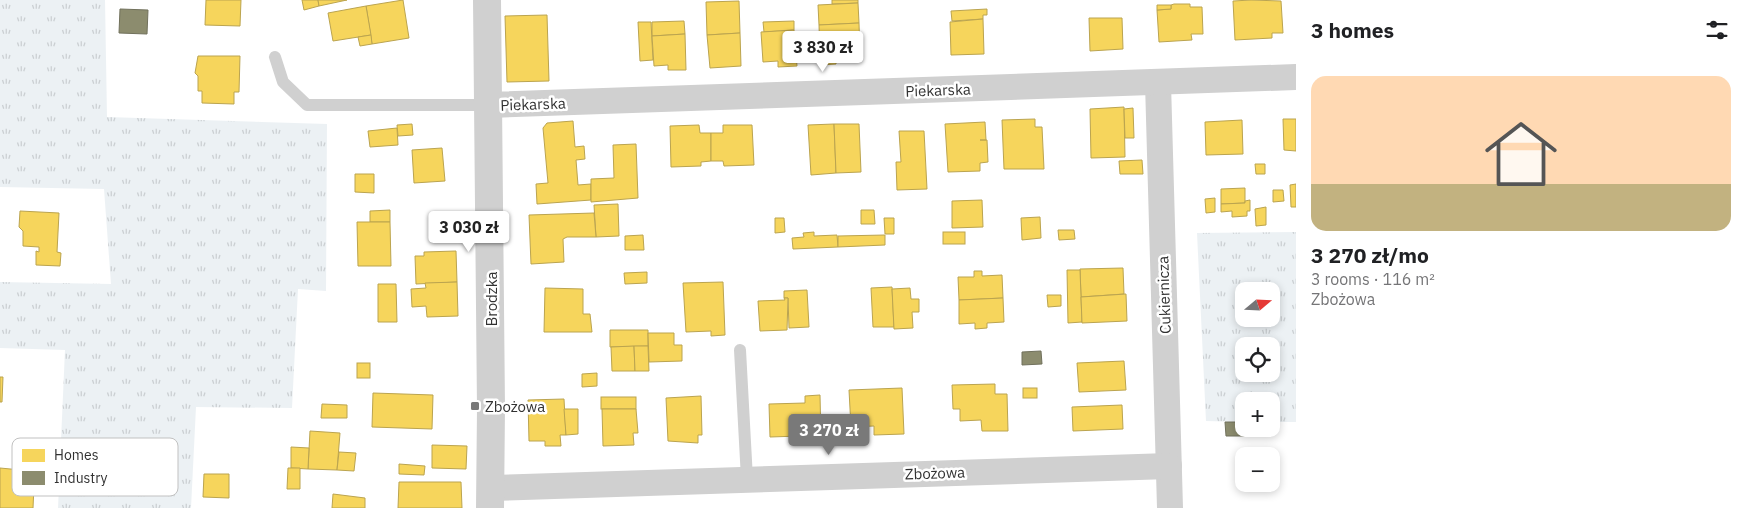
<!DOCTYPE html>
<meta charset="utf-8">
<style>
:root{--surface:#fff;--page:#f2f2f2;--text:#202124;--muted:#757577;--line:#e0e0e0;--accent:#797979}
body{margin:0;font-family:"IBM Plex Sans",sans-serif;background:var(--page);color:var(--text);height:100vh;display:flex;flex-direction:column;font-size:19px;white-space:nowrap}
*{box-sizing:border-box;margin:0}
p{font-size:16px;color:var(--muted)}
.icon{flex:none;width:28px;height:28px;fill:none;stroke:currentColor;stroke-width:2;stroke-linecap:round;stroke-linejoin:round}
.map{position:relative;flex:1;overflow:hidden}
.drawer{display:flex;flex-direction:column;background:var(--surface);width:450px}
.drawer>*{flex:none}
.needle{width:32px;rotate:71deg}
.fabs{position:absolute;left:1235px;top:282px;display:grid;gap:10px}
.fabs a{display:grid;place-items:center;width:45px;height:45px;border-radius:10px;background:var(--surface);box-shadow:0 2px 8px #0003;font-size:25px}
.price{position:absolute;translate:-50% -42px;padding:0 11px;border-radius:5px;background:#fff;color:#222;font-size:16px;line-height:32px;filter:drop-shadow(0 1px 2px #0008)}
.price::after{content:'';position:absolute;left:50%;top:30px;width:15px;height:11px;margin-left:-8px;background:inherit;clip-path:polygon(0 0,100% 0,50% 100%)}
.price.on{background:var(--accent);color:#fff}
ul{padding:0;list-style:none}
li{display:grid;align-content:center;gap:10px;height:265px;padding:0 15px}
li+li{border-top:1px solid var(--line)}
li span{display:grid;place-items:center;height:155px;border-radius:15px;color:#555}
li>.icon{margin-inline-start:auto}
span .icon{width:90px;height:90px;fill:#fffc;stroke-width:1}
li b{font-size:21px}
h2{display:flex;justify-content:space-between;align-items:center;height:60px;padding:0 15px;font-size:21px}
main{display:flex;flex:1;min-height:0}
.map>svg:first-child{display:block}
</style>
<main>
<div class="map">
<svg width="1296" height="508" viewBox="0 0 1296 508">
<defs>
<pattern id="grass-tufts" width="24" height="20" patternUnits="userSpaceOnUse" patternTransform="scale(1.25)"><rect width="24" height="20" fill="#ecf1f4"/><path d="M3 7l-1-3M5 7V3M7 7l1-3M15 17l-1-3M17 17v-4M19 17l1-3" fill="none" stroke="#cbcfd2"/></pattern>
</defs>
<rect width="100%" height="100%" fill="#fff"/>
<g fill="url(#grass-tufts)" fill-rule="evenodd">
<path d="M0,0h105l2,117 220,7 -1,167 -28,-2 -6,119 -96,-1 -5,101h-133l7,-158 -65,-2v-66l111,2 -7,-95 -104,-2z"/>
<path d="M1296,232v190h-25v-21h-27v21l-38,-1 -9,-188zM1244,291h27v28h-27zM1244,346h27v28h-27z"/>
</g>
<g fill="#f6d55c" stroke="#bba44f">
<path d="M206,0h35l-1,26 -35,-1z"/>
<path d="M302,0h16l1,6 -15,4z"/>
<path d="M318,0h29l-28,6z"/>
<path d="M403,0l6,38 -37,6 -6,-38z"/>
<path d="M832,0h26v3l-26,1z"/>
<path d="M1251,0l30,1 2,32h-11v5l-37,2 -2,-39z"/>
<path d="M739,1l1,32 -33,2 -1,-33z"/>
<path d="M858,3l1,20 -40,2 -1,-20z"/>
<path d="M1174,4h16v3h12l1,27h-12l1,6 -33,2 -2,-32 14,-1v-4z"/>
<path d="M1157,5h14v4l-14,1z"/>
<path d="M366,6l5,29 -38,6 -5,-28z"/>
<path d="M987,9v6h-4v4l-31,2 -1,-10z"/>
<path d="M547,15l2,66 -42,1 -2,-66z"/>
<path d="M1089,18h33l1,31 -33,2z"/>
<path d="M983,19l1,35 -33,1 -1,-33z"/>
<path d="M684,21l1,13 -33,2v-14z"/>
<path d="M794,21v9l-30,2 -1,-10z"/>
<path d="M638,22h13l2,38 -13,1z"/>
<path d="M859,23l1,35 -40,1 -1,-34z"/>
<path d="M794,30l3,36 -19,1v-6l-15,1 -2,-30z"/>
<path d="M740,33l1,33 -31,2 -3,-33z"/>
<path d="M685,34l1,36h-18v-5l-14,1 -2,-30z"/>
<path d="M371,35l1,9 -12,2 -2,-9z"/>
<path d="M198,56h42l-1,36h-5v12l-32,-1v-12h-4v-15l-3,-3z"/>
<path d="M820,59h16v5l-16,1z"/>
<path d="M1124,107l1,50 -34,1 -1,-49z"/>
<path d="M1133,108l1,30h-9l-1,-29z"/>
<path d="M1035,119v8h7l2,42h-40l-2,-49z"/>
<path d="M1283,119h13v32l-12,-1z"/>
<path d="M1242,120l1,34 -37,1 -1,-33z"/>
<path d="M573,121l2,26 9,-1 1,13 -9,1 2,25 13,-1v16l-54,4 -1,-20 12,-1 -5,-55 4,-5z"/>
<path d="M985,122l1,18h-6h7l1,22 -8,1v8l-32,1 -3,-48z"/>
<path d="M412,124l1,11 -15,1 -1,-11z"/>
<path d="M834,124l2,49 -25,2 -3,-50z"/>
<path d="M834,124h25l2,48 -25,1z"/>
<path d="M699,125l1,8h11v28l-10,1v4l-30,1 -1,-41z"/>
<path d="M723,125h29l2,40 -30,1 -1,-5h-12v-28h12z"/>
<path d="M397,128l1,17 -28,2 -2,-16z"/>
<path d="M899,131h25l3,58 -30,1 -1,-28h5z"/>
<path d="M636,144l2,54 -47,4v-23l23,-1 -1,-33z"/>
<path d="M442,148l3,33 -31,2 -2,-33z"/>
<path d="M1142,160l1,14h-23l-1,-13z"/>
<path d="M1255,164h10v10h-9z"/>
<path d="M355,174h19v19l-19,-1z"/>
<path d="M1296,184v23h-5l-1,-22z"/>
<path d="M1245,188v15l-24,1v-15z"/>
<path d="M1273,190h10l1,11 -11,1z"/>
<path d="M1215,198v14l-9,1 -1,-14z"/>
<path d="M982,200l1,27 -31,1v-27z"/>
<path d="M1250,200v11h-3v5l-15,1v-6l-11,1v-8l24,-1v-2z"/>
<path d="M618,204l1,32 -23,1 -2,-32z"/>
<path d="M1266,207v18l-10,1 -1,-17z"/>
<path d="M390,210v12h-20v-11z"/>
<path d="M861,210h13l1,14h-14z"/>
<path d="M20,211l39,2 -2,39 4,1 -1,13 -24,-1v-14l3,1v-5l-16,-1v-15l-4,-4z"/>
<path d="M594,213l2,24h-29l-4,2 1,23 -33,2 -2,-49z"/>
<path d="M1040,217l1,21 -19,2 -1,-22z"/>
<path d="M775,218h9l1,14 -10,1z"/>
<path d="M884,218h10v16h-9z"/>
<path d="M357,222h33l1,44h-33z"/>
<path d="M1058,230h16l1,9 -16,1z"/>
<path d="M814,232v4l23,-1 1,12 -45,2 -1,-11 12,-1 -1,-4z"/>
<rect x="943" y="232" width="22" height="12"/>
<path d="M643,235l1,15h-19v-14z"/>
<path d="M885,235v10l-47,2v-11z"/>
<path d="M456,251l1,31 -41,2 -1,-28h9v-4z"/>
<path d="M1123,268l1,26 -43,3 -1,-28z"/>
<path d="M1067,270h13l2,52 -14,1z"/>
<path d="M974,271h8v5l20,-1 1,23 -44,2 -1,-23h16z"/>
<path d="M647,272v11l-22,1 -1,-11z"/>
<path d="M457,282l1,34 -31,1 -1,-11 -14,1 -1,-18 15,-1 -1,-5z"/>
<path d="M723,282l2,53 -14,1v-5l-25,1 -3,-49z"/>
<path d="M378,284h18l1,38h-19z"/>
<path d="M892,287l2,40h-21l-2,-39z"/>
<path d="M545,288l38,1v25h7l2,18h-48z"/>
<path d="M910,288l1,11h8v13h-7l1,16 -19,1 -2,-40z"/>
<path d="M807,290l2,37 -20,1 -1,-30h-4v-7z"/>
<path d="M1126,294l1,27 -45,2 -1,-26z"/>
<path d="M1047,295h14v11l-13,1z"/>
<path d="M784,298h4l-1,32 -27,1 -2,-30 27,-1z"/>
<path d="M1003,298l1,24 -17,1v5l-12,1v-6l-16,1v-24z"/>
<path d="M610,330h38v16l-38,1z"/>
<path d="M648,333h26v12h8v16l-33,1z"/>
<path d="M634,346l1,25h-23l-1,-24z"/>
<path d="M634,346h14l1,25h-14z"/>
<path d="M1124,361l2,29 -47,2 -2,-29z"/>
<rect x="357" y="363" width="13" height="15"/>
<path d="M597,373v13l-15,1v-13z"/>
<path d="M0,377h3l-1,25h-2z"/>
<path d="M995,384v10h12l1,37h-26l-1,-11 -21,1v-12h-7l-1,-24z"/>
<path d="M902,388l2,46 -30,1v-9l-23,1 -2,-37z"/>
<rect x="1023" y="388" width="14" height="10"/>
<path d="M373,393l60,2 -1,34 -60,-2z"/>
<path d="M820,395l1,45h-15v-8h-6v4l-30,1 -1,-33 36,-1v-7z"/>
<path d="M701,396l1,39h-4v8l-30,-2 -2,-43z"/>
<rect x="601" y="397" width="35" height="12"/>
<path d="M564,399l2,36h-6l1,11h-16v-5h-16l-1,-41z"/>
<path d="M322,404l25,1v13h-26z"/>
<path d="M1122,405l1,24 -50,2 -1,-24z"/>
<path d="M564,409h14v25l-12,1z"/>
<path d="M602,409h34l2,24h-5l1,12 -31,1z"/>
<path d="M310,431l30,2 -3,37 -29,-1z"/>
<path d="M432,445l35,1 -1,23 -34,-1z"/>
<path d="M291,447l18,1 -1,21 -17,-1z"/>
<path d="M339,452l17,1 -2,18 -17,-1z"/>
<path d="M399,464l26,2 -1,9 -25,-1z"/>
<path d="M0,468l21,2 -1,15 14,1 -1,22h-33z"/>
<path d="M288,468h12v21h-13z"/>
<path d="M204,474h25v24l-26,-1z"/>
<path d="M399,482h62l1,26h-64z"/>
<path d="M333,494l32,4v10h-33z"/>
</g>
<g fill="#8c8c6e" stroke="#71715c">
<path d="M120,9l28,1 -1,24 -28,-1z"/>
<path d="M1041,351l1,13 -20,1v-13z"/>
<path d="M1225,422h19l1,14h-19z"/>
</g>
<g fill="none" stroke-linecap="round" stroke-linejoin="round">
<g stroke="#d0d0d0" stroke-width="12">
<path d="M275,57l8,25 24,23h182"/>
<path d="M740,350l7,129"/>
</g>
<g stroke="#d0d0d0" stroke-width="26">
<path d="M1158,83l12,425"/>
<path d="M489,105l807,-28"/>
<path d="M491,488l678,-22"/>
</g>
<path stroke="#d0d0d0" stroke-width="28" d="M487,0l4,408 -1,100"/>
</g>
<rect fill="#797979" stroke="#fff" stroke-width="2" x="470" y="401" width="10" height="10" rx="2.5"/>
<g text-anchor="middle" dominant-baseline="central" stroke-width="5" stroke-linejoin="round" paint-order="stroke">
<g font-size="15" fill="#313131" stroke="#fff">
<text transform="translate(938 90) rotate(-2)">Piekarska</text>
<text transform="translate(533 104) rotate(-2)">Piekarska</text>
<text transform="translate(1164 295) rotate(-92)">Cukiernicza</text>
<text transform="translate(491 299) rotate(-90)">Brodzka</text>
<text transform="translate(935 473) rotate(-2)">Zbożowa</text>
</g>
<g font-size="15" fill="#313131" stroke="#fff" text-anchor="start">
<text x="485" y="406">Zbożowa</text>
</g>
</g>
<rect x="12" y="438" width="166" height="58" rx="8" fill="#fff" stroke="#c1c1c1" stroke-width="1"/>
<rect x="22" y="449" width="23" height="13" fill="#f6d55c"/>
<rect x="22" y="471" width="23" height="14" fill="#8c8c6e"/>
<g font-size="14" fill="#313131">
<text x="54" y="460">Homes</text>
<text x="54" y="483">Industry</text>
</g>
</svg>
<div class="fabs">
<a><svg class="needle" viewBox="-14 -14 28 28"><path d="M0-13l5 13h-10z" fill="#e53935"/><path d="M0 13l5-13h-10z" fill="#757577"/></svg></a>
<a><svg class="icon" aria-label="locate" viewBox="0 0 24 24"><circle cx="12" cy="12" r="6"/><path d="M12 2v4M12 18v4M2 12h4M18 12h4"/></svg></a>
<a>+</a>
<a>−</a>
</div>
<b class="price" style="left:823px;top:73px">3 830 zł</b>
<b class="price" style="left:469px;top:253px">3 030 zł</b>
<b class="price on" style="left:829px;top:456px">3 270 zł</b>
</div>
<section class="drawer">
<h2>3 homes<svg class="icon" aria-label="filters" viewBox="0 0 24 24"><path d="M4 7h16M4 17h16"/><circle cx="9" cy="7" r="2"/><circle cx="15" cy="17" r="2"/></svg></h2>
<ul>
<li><span style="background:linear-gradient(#ffd9b3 70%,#c2b280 0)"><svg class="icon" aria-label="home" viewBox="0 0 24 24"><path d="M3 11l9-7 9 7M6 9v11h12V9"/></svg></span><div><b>3 270 zł/mo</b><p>3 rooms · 116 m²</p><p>Zbożowa</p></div></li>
</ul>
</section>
</main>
